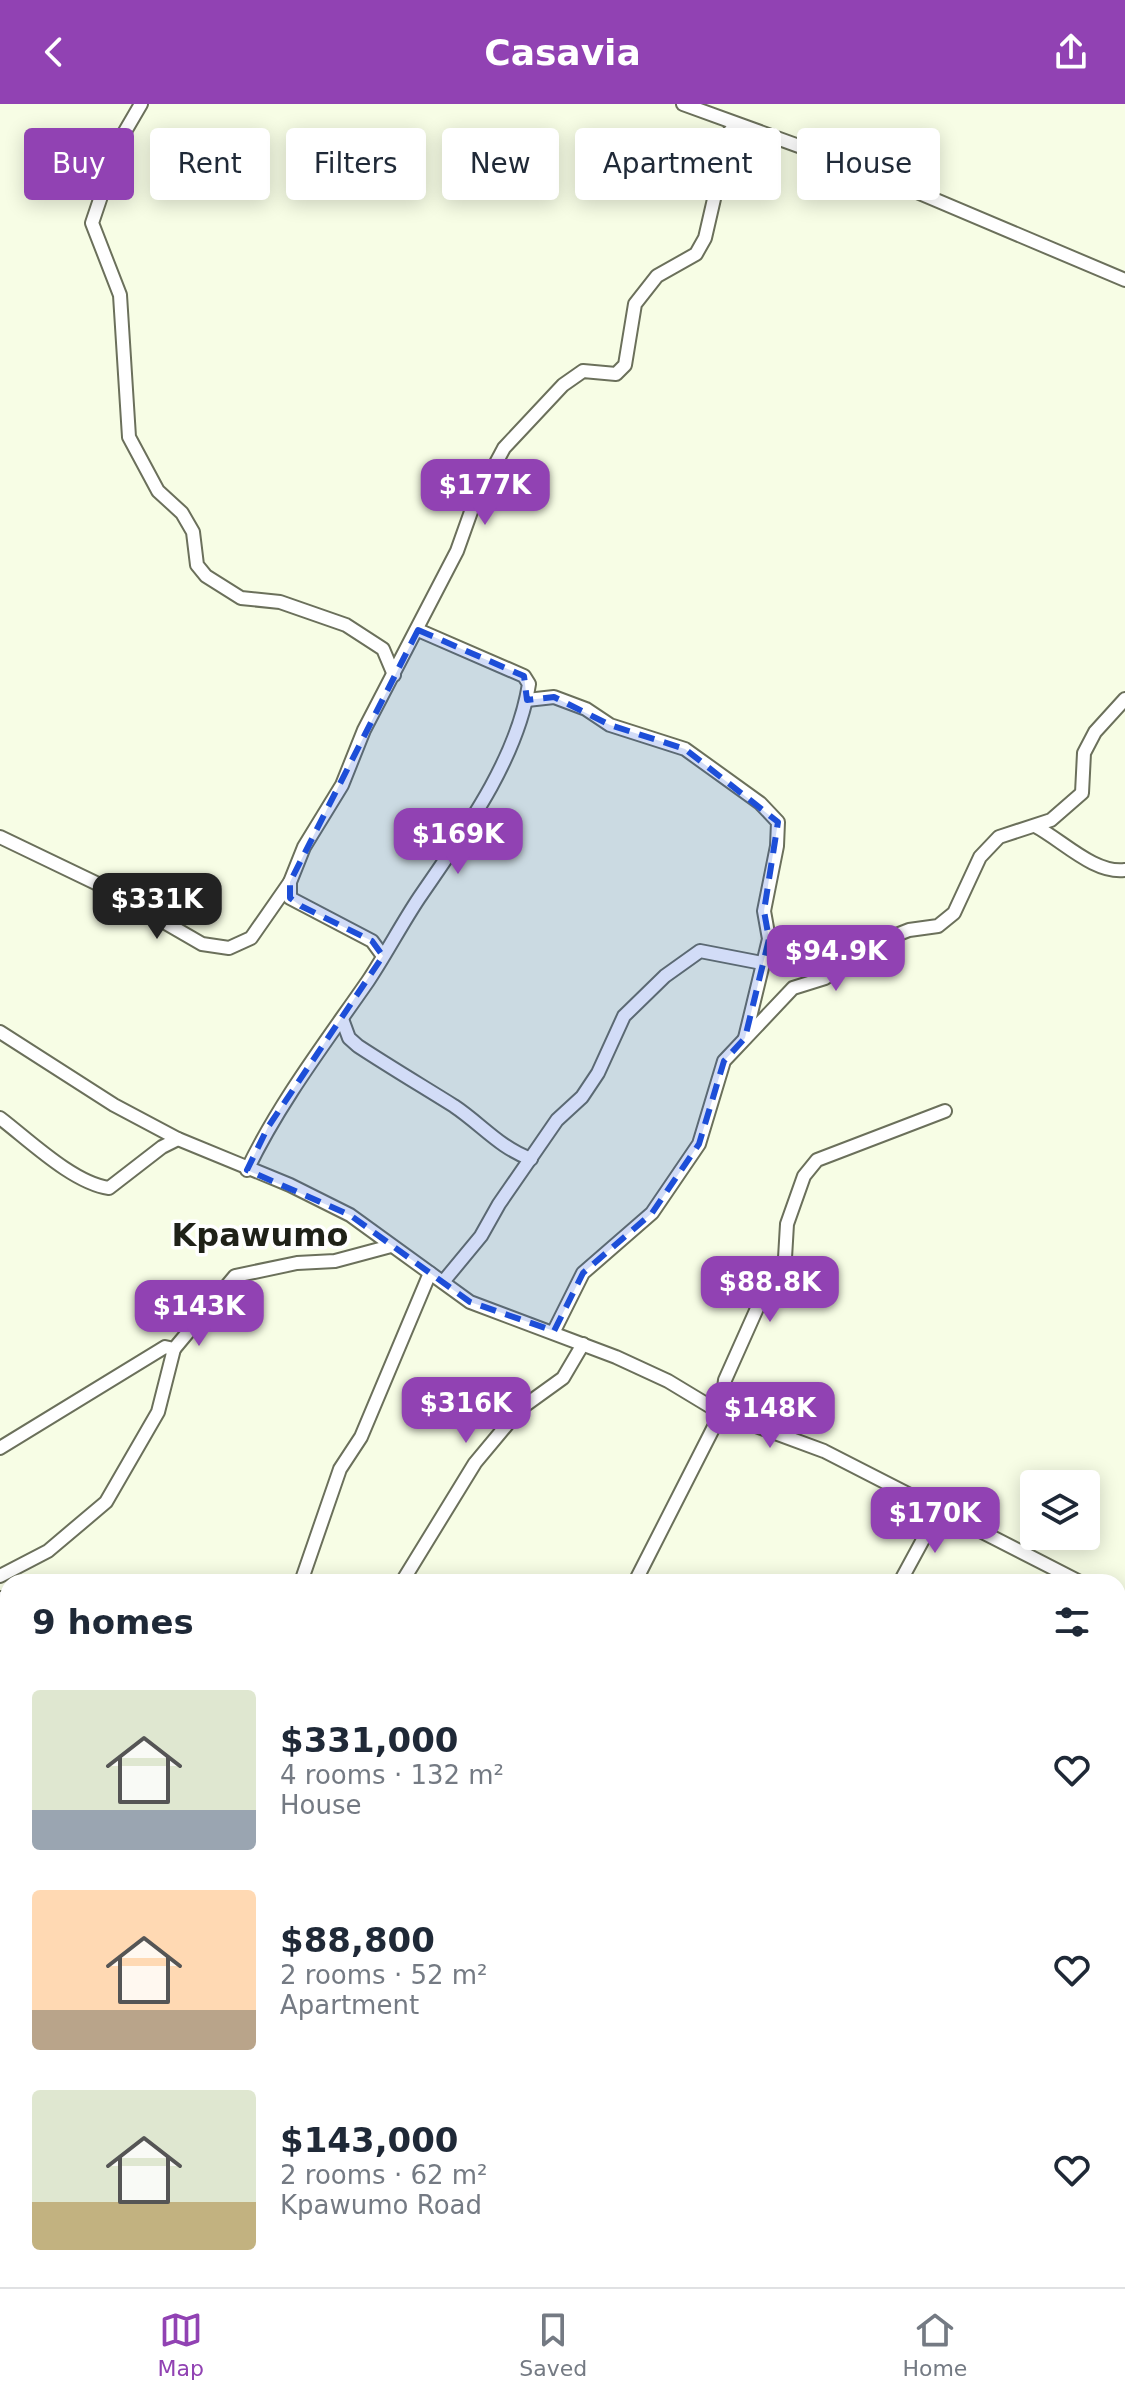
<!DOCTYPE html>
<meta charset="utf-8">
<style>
:root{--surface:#fff;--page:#f2f2f3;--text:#1f2937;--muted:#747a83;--line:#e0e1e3;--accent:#9142b3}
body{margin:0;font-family:"DejaVu Sans",sans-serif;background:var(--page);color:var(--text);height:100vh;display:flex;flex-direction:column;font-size:30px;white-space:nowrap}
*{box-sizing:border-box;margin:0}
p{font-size:26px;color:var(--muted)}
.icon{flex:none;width:44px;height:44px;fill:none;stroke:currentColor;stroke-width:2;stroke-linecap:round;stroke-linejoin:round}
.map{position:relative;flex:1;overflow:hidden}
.panel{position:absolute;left:0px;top:1470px;width:1126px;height:714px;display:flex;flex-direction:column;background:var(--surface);border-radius:24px 24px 0 0;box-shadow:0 4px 20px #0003}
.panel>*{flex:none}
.guide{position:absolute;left:24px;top:24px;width:1078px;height:72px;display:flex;gap:16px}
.controls{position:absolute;left:1020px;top:1366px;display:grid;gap:16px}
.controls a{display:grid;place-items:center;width:80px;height:80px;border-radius:8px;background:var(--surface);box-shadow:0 4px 20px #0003;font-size:40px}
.price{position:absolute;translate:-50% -68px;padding:0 18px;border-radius:16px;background:var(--accent);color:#fff;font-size:26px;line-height:52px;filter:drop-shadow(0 2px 4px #0008)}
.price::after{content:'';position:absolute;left:50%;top:48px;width:24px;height:18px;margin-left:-12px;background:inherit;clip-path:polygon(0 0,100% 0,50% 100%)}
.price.on{background:#222;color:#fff}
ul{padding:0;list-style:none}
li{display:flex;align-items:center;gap:24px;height:200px;padding:0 32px}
li span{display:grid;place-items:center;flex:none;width:224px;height:160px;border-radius:8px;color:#555}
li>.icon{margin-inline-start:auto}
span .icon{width:96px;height:96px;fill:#fffc;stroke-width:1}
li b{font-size:34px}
h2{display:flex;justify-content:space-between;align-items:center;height:96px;padding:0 32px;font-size:34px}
.tag{padding:0 28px;border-radius:8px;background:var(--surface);box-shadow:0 4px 20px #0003;font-size:28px;line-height:72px}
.tag.on{background:var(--accent);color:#fff}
header{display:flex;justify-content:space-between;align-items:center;height:104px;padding:0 32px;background:var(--accent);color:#fff;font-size:36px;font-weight:800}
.tabs{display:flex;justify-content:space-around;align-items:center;height:112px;border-top:2px solid var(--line);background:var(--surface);font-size:22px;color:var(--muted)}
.tabs a{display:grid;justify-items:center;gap:4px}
.tabs .on{color:var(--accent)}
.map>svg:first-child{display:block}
</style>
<header><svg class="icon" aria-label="back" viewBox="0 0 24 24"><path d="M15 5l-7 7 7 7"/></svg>Casavia<svg class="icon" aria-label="share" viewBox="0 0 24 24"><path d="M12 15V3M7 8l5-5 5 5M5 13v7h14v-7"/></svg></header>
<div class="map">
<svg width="1125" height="2183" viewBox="0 0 1125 2183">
<rect width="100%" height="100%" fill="#f7fde5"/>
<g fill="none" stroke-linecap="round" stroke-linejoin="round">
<defs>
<g id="minor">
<path d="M141,0l-21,36 -28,83 28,72 9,142 29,54 24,22 11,19 4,33 9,11 35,22 39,4 66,23 37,24 11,26"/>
<path d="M683,0l182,66 260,110"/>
<path d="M527,596l27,-3 32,12 24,16 75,24 75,54 18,19 -1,24 -13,65 5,28 -24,99"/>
<path d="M1035,722c27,14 59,48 90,44"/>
<path d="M0,733l100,48 102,59 27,4 22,-10 39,-56"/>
<path d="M383,852l-11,-15 -82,-43v-16l14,-35 38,-62 22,-55 93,-179 16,-45 31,-58 59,-63 20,-14 33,3 9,-9 10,-61 22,-28 39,-22 9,-16 15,-65 2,-32 14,-17"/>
<path d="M342,915l7,19 9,8c32,21 64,40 96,60 27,18 46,42 77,53"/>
<path d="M0,928l114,73 64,34 112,46 60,30 120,87 146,55 52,24 53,32 103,38 256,131"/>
<path d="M0,1014c29,22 73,65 109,70l53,-41 16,-8"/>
<path d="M247,1066c32,-67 78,-127 121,-189 18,-27 33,-56 51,-83 43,-63 98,-137 110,-214l-5,-8 -106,-46"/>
<path d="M443,1178l38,-46 18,-32 58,-84 25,-23 16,-24 26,-57 41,-40 35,-25 62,12"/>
<path d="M554,1227l29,-58 69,-60 47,-69 25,-83 69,-73 32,-10 61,-39 23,-9 29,-4 16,-13 26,-56 19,-20 52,-17 31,-27 2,-40 11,-21 30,-33"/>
<path d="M0,1344l165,-101 9,2 61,-73 62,-13 38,-2 56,-15"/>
<path d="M0,1472l48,-25 58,-49 52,-90 16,-63"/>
<path d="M301,1478l39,-113 21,-32 69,-164"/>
<path d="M402,1478l73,-119 45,-54 43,-31 20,-34"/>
<path d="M635,1478l86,-169 4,-33 38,-85 22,-37 2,-34 17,-48 13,-16 128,-49"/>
<path d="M900,1478l38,-70"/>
<path d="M0,1494l8,5"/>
<path d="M1118,1501l7,5"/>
<path d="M0,1808l8,1"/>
<path d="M0,1899l8,5"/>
<path d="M1118,1944l7,-1"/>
<path d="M0,2016l8,-9"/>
<path d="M0,2108l8,7"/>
<path d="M1118,2167h7"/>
<path d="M222,2176l3,7"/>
<path d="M779,2176l7,7"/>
<path d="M1056,2176v7"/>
<path d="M35,2183v-7"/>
<path d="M827,2183l5,-7"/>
<path d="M1065,2183l13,-7"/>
</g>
</defs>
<use href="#minor" stroke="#6b705b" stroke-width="16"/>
<use href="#minor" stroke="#fff" stroke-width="12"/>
</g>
<path fill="#1d4ed8" fill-opacity="0.2" stroke="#1d4ed8" stroke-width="6" stroke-dasharray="16 10" stroke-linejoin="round" d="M418,526l106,46 3,24 27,-3 56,28 75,24 93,73 -14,89 5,28 -24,99 -21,23 -25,83 -47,69 -69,60 -29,58 -84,-29 -120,-87 -103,-45 21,-43 115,-171 -11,-15 -71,-35 -11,-8v-16z"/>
<g text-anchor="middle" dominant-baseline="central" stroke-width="7" stroke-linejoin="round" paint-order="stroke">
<g font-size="32" font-weight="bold" fill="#1f2118" stroke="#fff">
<text x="260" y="1131">Kpawumo</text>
</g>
</g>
</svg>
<div class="controls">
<a><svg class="icon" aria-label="layers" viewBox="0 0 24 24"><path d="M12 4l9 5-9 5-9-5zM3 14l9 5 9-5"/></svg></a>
</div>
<b class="price" style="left:485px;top:423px">$177K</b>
<b class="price" style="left:458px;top:772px">$169K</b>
<b class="price on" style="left:157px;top:837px">$331K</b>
<b class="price" style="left:836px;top:889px">$94.9K</b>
<b class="price" style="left:770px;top:1220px">$88.8K</b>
<b class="price" style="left:199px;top:1244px">$143K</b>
<b class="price" style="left:466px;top:1341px">$316K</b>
<b class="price" style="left:770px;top:1346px">$148K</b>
<b class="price" style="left:935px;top:1451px">$170K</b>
<div class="guide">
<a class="tag on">Buy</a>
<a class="tag">Rent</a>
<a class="tag">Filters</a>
<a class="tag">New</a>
<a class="tag">Apartment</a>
<a class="tag">House</a>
</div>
<section class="panel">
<h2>9 homes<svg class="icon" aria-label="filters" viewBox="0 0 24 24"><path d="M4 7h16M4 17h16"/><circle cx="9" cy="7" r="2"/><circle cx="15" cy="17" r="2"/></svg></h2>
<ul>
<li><span style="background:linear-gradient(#dfe7d0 75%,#9aa5b1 0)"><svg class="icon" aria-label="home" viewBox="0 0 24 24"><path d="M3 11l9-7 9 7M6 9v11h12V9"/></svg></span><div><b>$331,000</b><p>4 rooms · 132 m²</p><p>House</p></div><svg class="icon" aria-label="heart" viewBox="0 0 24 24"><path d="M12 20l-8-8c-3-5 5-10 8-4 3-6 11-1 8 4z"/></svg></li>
<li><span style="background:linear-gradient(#ffd9b3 75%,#b9a48a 0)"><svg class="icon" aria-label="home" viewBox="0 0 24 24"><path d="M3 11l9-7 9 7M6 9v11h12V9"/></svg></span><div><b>$88,800</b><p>2 rooms · 52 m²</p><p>Apartment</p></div><svg class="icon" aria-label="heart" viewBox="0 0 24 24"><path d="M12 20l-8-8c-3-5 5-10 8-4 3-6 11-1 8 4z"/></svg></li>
<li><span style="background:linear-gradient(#dfe7d0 70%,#c2b280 0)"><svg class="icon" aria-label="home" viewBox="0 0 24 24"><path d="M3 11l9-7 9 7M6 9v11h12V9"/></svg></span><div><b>$143,000</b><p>2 rooms · 62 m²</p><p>Kpawumo Road</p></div><svg class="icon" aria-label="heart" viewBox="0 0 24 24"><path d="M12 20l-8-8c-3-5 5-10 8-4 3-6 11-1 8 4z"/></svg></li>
</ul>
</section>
</div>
<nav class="tabs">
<a class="on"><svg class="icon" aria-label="map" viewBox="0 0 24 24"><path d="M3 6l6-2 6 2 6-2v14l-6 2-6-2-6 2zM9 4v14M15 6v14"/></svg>Map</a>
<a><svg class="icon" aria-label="saved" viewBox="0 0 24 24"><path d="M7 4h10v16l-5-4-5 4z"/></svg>Saved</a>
<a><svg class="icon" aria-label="home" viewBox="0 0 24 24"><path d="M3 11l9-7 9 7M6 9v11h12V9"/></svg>Home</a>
</nav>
